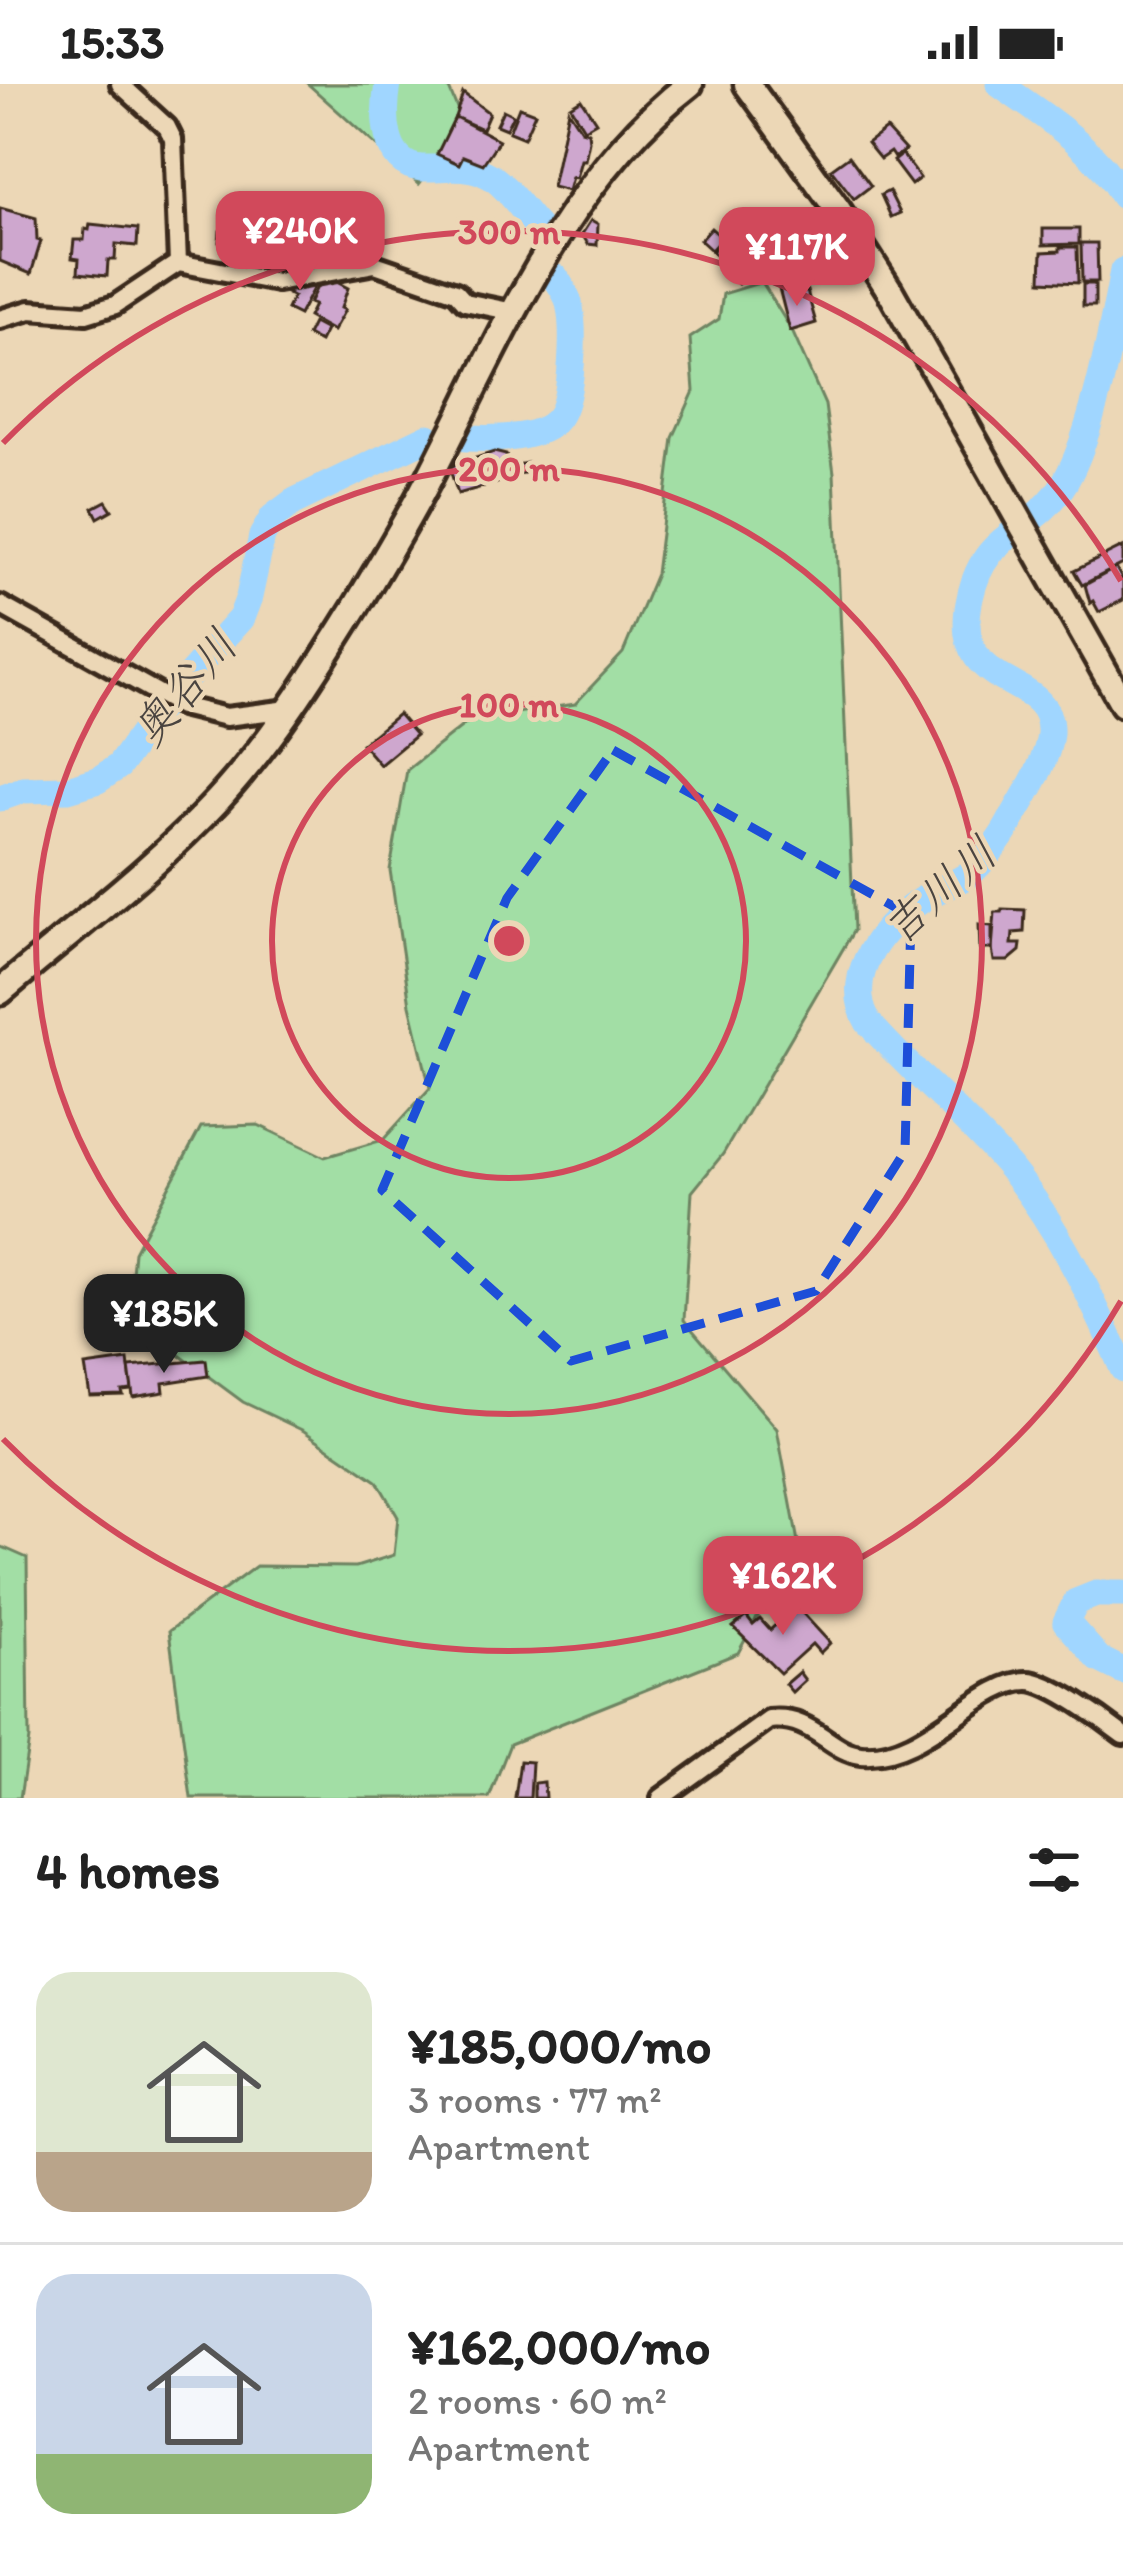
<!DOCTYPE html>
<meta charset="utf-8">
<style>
:root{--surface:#fff;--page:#f6f6f6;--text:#222;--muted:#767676;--line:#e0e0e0;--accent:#d1495b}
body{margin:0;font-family:Itim,"Klee One",sans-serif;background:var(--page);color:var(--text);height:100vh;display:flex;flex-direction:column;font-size:45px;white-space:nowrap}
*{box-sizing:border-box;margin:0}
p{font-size:39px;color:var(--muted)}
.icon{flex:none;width:66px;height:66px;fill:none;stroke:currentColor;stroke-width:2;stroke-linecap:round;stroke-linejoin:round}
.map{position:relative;height:1714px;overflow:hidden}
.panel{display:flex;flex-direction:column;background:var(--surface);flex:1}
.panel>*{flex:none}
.price{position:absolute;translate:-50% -102px;padding:0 27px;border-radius:24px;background:var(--accent);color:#fff;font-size:39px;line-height:78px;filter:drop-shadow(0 3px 6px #0008)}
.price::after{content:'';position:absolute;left:50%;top:72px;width:36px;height:27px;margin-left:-18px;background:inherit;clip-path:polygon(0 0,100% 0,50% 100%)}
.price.on{background:#222;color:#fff}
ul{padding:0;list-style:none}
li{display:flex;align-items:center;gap:36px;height:300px;padding:0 36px}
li+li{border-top:3px solid var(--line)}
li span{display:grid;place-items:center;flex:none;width:336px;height:240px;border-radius:36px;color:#555}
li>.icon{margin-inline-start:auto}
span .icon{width:144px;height:144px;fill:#fffc;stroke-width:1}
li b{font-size:51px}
h2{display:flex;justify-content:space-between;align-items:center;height:144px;padding:0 36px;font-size:51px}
.status{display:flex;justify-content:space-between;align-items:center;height:84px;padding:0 60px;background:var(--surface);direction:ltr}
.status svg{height:33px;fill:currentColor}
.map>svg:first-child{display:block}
</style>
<div class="status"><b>15:33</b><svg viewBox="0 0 49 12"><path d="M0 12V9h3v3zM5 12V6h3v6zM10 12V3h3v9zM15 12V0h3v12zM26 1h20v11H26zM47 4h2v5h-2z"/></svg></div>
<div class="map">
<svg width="1123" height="1714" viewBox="0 0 1123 1714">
<rect width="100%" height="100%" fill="#ecd7b6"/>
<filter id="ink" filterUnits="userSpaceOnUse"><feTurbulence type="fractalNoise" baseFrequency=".00833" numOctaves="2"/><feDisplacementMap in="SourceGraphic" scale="24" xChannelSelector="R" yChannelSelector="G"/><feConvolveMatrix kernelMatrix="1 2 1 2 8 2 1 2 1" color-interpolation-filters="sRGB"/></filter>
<g filter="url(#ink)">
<g fill="#a2dea5" stroke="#6e8462" stroke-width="3">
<path d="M308,0h139l18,43 -46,57z"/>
<path d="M762,198l30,49 33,74 9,68 20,457 -131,224 -31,38 -8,128 93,109 21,113 -60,111 -228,91 -21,54h-298l-22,-167 87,-65 100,1 38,-12 4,-38 -21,-36 -73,-50 -61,-29 -115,-85 6,-65 67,-125 57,-2 67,32 58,-17 47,-52 -20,-83 -20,-135 17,-100 63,-50 105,-16 48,-51 33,-79 17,-136 21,-47 -4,-53 29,-19 4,-25z"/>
<path d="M0,1462l27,12 2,181 -9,59h-20z"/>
</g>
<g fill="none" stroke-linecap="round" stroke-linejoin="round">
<g stroke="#a0d6ff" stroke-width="27">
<path d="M388,0c-5,29 -6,82 34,84 22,1 43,-5 64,6 20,9 37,38 52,53"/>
<path d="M999,0c46,33 95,62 124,112"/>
<path d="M1123,187c-11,58 -29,161 -58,211 -32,54 -80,45 -95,116 -22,99 83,71 80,135 -2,30 -28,66 -41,91 -8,15 -27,40 -40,50 -12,9 -28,14 -41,22 -41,25 -88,76 -60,126 44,51 98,94 142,146 48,59 83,131 113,201"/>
<path d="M466,354c25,1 74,3 92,-20 15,-20 17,-90 11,-115 -2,-8 -8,-17 -13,-25"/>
<path d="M0,714l23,-8 45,-1 30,-9 21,-14 41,-58 81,-90 8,-21 13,-61 11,-19 20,-15 135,-65"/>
<path d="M1123,1510h-27l-20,8 -10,20 33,37 24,12"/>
</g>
</g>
<g fill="#cea7ce" stroke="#3b2a1e" stroke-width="3">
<path d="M463,9l26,20 -7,16 -27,-12z"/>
<path d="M581,15l15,23 -12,7 -14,-23z"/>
<path d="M519,23l16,6 -11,25 -15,-6z"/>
<path d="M503,26l10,5 -7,14 -10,-4z"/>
<path d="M568,26l13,20 7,2 1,9 -4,19h-4l-5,18 -4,-1 -4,14 -16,-4z"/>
<path d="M455,33l44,23 -16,24 -20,-8 -4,8 -22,-10z"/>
<path d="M886,45l19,21 -11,8 -4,-6 -10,7 -13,-16z"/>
<path d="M902,70l18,24 -9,7 -18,-24z"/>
<path d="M849,72l22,30 -17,13 -23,-30z"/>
<path d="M889,107l11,22 -9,4 -10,-22z"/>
<path d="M0,124l36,10 1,22 4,1 -10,33 -31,-13z"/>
<path d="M591,136l7,4 -1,21 -9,-1 -6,-10z"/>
<path d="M90,140l48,5 -1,17 -21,-2 -1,16h-7l-1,16 -29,-3 1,-14 -7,-1 2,-18h10l1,-11 4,1z"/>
<path d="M711,144l11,10 -11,12 -11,-10z"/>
<path d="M1043,145h36v15l-36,1z"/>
<path d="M220,147l23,2 -1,11 -23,-2z"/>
<path d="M726,155l11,12 -14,12 -11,-12z"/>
<path d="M1081,159h16l1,39h-16z"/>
<path d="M1060,163h17l1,36 -37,-2 1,-29 18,-1z"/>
<path d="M741,167l15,19 -18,14 -15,-19z"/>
<path d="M298,189l18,10 -17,32 -12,-6 6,-12 -7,-4z"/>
<path d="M323,191l25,13 -7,20 4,2 -12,21 -25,-14 6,-12 -5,-2z"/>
<rect x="1083" y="200" width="12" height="22"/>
<path d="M789,201l3,11 15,-5 9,32 -26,8 -11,-43z"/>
<path d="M313,239l13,7 -6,12 -13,-7z"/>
<path d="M494,368l12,3 8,23 -56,16 -9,-27z"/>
<path d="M527,379l2,9 -16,3 -1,-9z"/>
<path d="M106,417l6,9 -14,8 -5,-10z"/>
<path d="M1123,463v17l-41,21 -8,-14z"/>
<path d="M1116,484l7,13v19l-24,12 -6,-11 -3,2 -5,-18z"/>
<path d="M398,630l18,21 -36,30 -18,-21z"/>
<path d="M1002,825l23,1 -1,22 -11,1 -1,11h9l-1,7 -12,10h-14l-2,-12 3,-37h7z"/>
<path d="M979,841l13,1v23h-12z"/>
<path d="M128,1276l4,30 -10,1 1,4 -33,1 -5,-30z"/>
<path d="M206,1276l2,16 -45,7 1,9 -31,5 -4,-30z"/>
<path d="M796,1522l34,37 -10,10 -8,-9 -32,29 -47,-46 13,-11 7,9 7,-6 10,11z"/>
<path d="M799,1588l6,8 -13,12 -7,-8z"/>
<path d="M520,1677l12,1 -2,36h-15z"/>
<path d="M544,1698l1,16h-11v-15z"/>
</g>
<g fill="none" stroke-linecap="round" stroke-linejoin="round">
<defs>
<g id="minor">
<path d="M120,0l47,43 6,12 5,124"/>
<path d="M0,235l30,-9 56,4 29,-9 63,-42 99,19 98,-18 81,28 9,10 49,10"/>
<path d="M0,521l181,101 45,11 63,-8"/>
<path d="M661,1714l108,-78c44,-5 60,32 92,35 63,6 119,-74 167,-74 22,0 77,40 95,54"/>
</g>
<g id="secondary">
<path d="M747,0l91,126 52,81 233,413"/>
<path d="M0,908c72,-62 153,-122 218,-192 53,-58 96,-126 137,-192 23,-39 47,-78 68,-118 73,-139 139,-308 267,-406"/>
</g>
</defs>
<use href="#minor" stroke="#3b2a1e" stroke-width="26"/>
<use href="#secondary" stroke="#3b2a1e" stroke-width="33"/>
<use href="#minor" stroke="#ecd7b6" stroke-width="16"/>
<use href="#secondary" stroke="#ecd7b6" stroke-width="24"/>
</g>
</g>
<path fill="none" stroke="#1d4ed8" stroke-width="9" stroke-dasharray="24 15" stroke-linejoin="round" d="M613,666l298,166 -6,235 -89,140 -245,70 -189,-171 125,-292z"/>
<g fill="none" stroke="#d1495b" stroke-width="6">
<circle cx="509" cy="857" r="237"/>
<circle cx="509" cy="857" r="473"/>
<path d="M1121 1217A710 710 0 0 1 3 1355M3 359A710 710 0 0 1 1121 497"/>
</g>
<g text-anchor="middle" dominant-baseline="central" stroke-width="9" stroke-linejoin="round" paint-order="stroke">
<g font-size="45" font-style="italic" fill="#4a4440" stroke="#ecd7b6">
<text transform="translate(184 603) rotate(-50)">奥谷川</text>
<text transform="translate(939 806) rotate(-42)">吉川川</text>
</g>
</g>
<circle cx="509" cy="857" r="18" fill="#d1495b" stroke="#ecd7b6" stroke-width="6"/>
<g font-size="36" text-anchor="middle" font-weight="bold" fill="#d1495b" stroke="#ecd7b6" stroke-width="9" stroke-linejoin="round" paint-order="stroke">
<text x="509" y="160">300 m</text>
<text x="509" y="397">200 m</text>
<text x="509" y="633">100 m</text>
</g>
</svg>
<b class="price" style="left:300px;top:209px">¥240K</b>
<b class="price" style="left:797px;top:225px">¥117K</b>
<b class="price on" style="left:164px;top:1292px">¥185K</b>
<b class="price" style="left:783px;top:1554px">¥162K</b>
</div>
<section class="panel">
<h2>4 homes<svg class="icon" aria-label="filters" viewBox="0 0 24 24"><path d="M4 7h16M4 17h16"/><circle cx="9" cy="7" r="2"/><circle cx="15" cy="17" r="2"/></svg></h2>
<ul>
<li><span style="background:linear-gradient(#dfe7d0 75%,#b9a48a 0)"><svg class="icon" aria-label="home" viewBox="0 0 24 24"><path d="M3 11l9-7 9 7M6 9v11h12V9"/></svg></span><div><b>¥185,000/mo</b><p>3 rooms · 77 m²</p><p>Apartment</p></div></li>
<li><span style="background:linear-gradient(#c9d6e8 75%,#8fb573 0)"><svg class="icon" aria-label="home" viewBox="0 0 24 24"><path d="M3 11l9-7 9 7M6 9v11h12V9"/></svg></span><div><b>¥162,000/mo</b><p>2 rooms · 60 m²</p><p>Apartment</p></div></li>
</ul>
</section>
